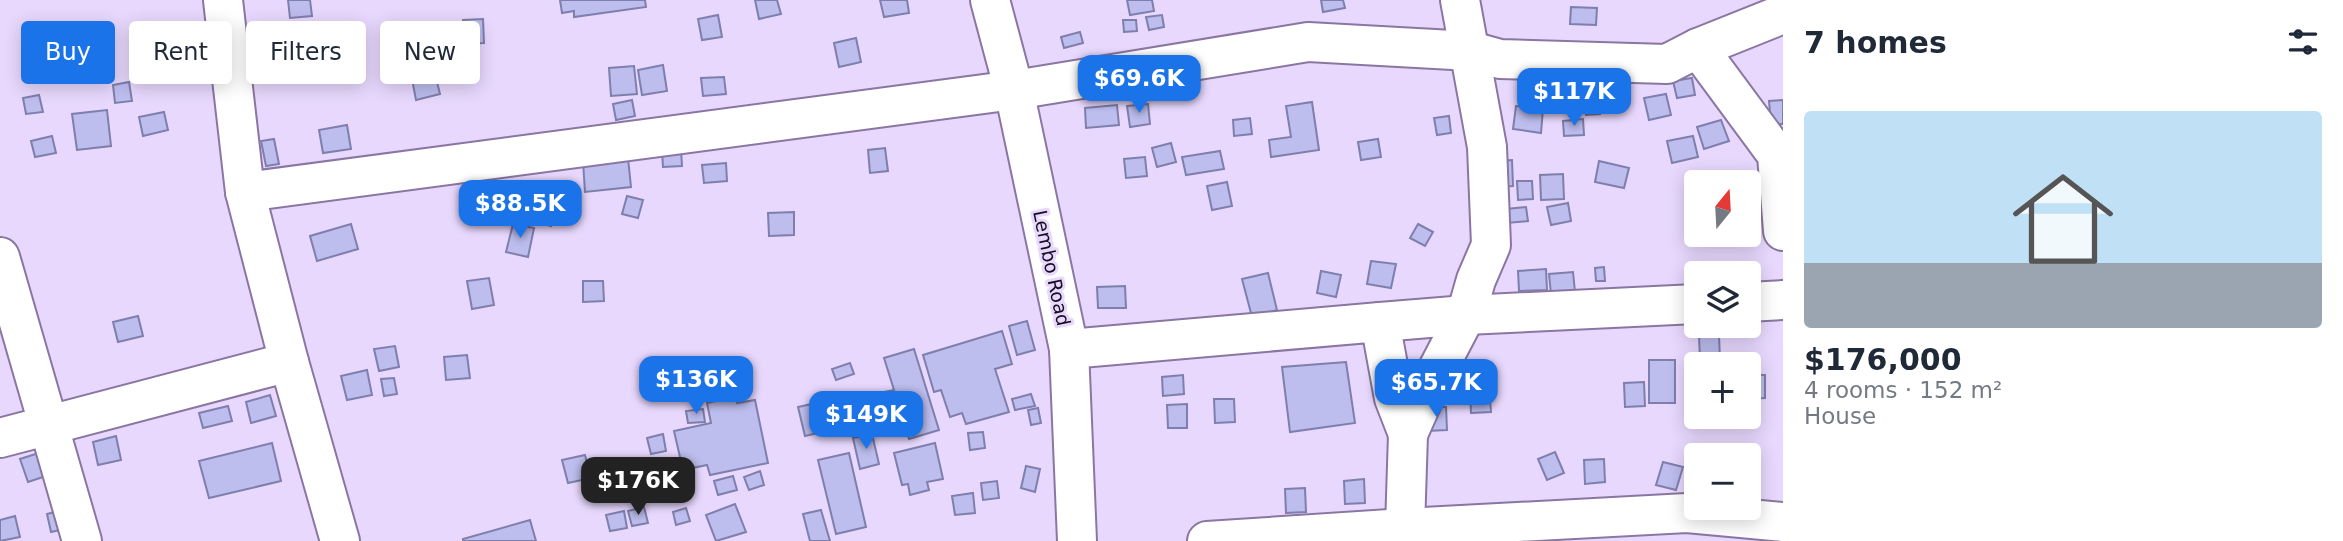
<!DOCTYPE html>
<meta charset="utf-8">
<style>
:root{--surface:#fff;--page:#f2f2f3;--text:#1f2937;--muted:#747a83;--accent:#1a73e8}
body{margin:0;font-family:"DejaVu Sans",sans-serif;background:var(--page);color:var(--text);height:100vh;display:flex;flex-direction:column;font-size:26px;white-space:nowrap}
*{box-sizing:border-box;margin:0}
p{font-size:23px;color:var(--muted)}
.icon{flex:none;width:38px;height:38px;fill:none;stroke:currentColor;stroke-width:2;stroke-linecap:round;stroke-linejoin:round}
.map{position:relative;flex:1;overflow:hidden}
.sheet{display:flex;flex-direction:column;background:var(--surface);width:560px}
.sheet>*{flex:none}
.banner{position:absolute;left:21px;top:21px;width:665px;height:63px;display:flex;gap:14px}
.needle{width:46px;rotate:18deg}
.buttons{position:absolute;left:1684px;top:170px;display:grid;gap:14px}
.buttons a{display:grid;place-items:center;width:77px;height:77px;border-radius:7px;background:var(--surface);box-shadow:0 4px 18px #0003;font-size:35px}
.price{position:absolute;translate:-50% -60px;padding:0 16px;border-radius:14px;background:var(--accent);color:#fff;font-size:23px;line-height:46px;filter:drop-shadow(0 2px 4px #0008)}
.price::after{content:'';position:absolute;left:50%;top:42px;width:21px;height:16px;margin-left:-10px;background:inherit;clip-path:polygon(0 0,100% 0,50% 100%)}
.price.on{background:#222;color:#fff}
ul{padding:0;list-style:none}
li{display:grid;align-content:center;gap:14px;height:371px;padding:0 21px}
li span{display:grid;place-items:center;height:217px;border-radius:7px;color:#555}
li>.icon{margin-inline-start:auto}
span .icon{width:126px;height:126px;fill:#fffc;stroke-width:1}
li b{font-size:30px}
h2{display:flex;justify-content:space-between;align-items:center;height:84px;padding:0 21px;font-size:30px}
.pill{padding:0 24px;border-radius:7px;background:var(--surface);box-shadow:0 4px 18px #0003;font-size:24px;line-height:63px}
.pill.on{background:var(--accent);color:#fff}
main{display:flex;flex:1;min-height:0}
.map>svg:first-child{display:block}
</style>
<main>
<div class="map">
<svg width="1783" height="541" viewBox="0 0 1783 541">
<rect width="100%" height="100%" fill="#e8d8fe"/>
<g fill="#bdbdee" stroke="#7f7fad" stroke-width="2">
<path d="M288,0h22l2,16 -22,2z"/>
<path d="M560,0h85l1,7 -72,10v-6l-12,2z"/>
<path d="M755,0h22l4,14 -22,5z"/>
<path d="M880,0h27l2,13 -25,4z"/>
<path d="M1127,0h25l2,11 -24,4z"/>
<path d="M1321,0h22l2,8 -22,4z"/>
<path d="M1571,7l26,1 -1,17 -26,-1z"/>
<path d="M718,15l4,22 -20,3 -4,-21z"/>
<path d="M1162,15l2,12 -15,3 -3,-13z"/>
<path d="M483,19l1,24 -20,1 -1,-24z"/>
<path d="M1123,20h13l1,11 -13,1z"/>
<path d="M1080,32l3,11 -19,5 -3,-11z"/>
<path d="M195,38l1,24 -27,1v-24z"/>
<path d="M856,38l5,24 -22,5 -5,-24z"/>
<circle cx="153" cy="54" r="10"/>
<path d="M663,65l4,26 -25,4 -4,-25z"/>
<path d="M634,66l3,28 -26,2 -2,-28z"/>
<path d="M435,74l5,20 -24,6 -4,-21z"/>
<path d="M724,77l2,17 -23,2 -2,-18z"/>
<path d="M1692,78l3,17 -18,3 -4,-17z"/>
<path d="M129,82l3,19 -17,2 -2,-18z"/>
<path d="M1666,94l5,21 -22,5 -5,-22z"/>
<path d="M39,95l4,17 -17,2 -3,-16z"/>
<path d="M1585,98h15v16l-14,1z"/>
<path d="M632,100l3,16 -19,4 -3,-16z"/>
<path d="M1783,100v24h-12l-2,-23z"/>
<path d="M1312,102l7,48 -48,7 -2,-17 22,-3 -5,-31z"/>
<path d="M1148,104l2,20 -20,3 -3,-21z"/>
<path d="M1117,105l2,20 -33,3 -1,-20z"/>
<path d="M1516,106l27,3 -2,24 -28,-4z"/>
<path d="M107,110l4,36 -34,4 -5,-36z"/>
<path d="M164,112l4,18 -25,6 -4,-19z"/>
<path d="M1449,116l2,17 -14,2 -3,-17z"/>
<path d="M1250,118l2,16 -18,2 -1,-16z"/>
<path d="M1583,119l1,16 -20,1 -1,-15z"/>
<path d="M1721,120l8,21 -25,8 -7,-22z"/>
<path d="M347,125l4,24 -28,4 -4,-23z"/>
<path d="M52,136l4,17 -21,4 -4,-16z"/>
<path d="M1693,136l5,21 -26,6 -5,-22z"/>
<path d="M274,139l5,25 -13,2 -5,-25z"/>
<path d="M1378,139l3,18 -20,3 -3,-18z"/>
<path d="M1171,143l5,19 -19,5 -5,-19z"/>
<path d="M885,148l3,23 -18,2 -2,-23z"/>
<path d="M681,149l1,17 -19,1 -1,-16z"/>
<path d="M1220,151l4,18 -38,6 -4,-18z"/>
<path d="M1145,157l2,19 -21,2 -2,-19z"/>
<path d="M628,158l3,29 -46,5 -2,-30z"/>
<path d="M1512,160l1,26 -17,1 -1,-26z"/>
<path d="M1599,161l30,7 -5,20 -29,-6z"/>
<path d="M726,163l1,18 -23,2 -2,-18z"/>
<path d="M1563,174l1,25 -23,1 -1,-25z"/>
<path d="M1517,181h15l1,18 -15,1z"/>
<path d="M1227,182l5,24 -20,4 -5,-24z"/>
<path d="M627,196l16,4 -5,18 -16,-4z"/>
<path d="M1568,203l3,18 -20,4 -4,-18z"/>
<path d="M537,206l18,4 -4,16 -18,-5z"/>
<path d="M1526,207l2,14 -21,2 -1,-14z"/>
<path d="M794,212v23l-25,1 -1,-23z"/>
<path d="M351,224l7,25 -41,12 -7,-25z"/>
<path d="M513,224l21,4 -6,29 -22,-5z"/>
<path d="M1418,224l15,8 -8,14 -15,-8z"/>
<path d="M1371,261l25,3 -5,24 -24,-4z"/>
<path d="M1604,267l1,14h-9l-1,-13z"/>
<path d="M1546,269l1,21 -28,1 -1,-20z"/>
<path d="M1321,271l20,4 -5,22 -19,-4z"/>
<path d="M1573,272l2,20 -24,2 -2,-20z"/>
<path d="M1268,273l9,37 -25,7 -10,-38z"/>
<path d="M489,278l5,27 -22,4 -5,-28z"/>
<path d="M583,281h20l1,20 -21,1z"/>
<path d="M1125,286l1,22h-28l-1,-21z"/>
<path d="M138,316l5,20 -25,6 -5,-20z"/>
<path d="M1027,321l8,29 -18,5 -8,-29z"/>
<path d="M1002,331l10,33 -17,5 14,43 -43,12 -4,-11 -12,4 -9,-27 -7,2 -11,-37z"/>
<path d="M1699,336h20l1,24h-20z"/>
<path d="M395,346l4,21 -20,4 -5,-22z"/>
<path d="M914,349l25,81 -30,9 -6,-22 -10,3 -9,-28 10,-2 -10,-32z"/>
<path d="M467,355l3,23 -24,2 -2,-23z"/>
<rect x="1649" y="360" width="26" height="43"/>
<path d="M1346,362l9,61 -65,9 -8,-65z"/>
<path d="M850,363l4,11 -18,6 -4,-11z"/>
<path d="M367,370l5,25 -25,5 -6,-24z"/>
<path d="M1183,375l1,19 -21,2 -1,-19z"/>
<path d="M1748,375h17v23l-17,1z"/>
<path d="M394,378l3,16 -13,2 -3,-17z"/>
<path d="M1644,382l1,24 -20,1 -1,-24z"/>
<path d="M1489,388l2,24 -20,1 -1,-24z"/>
<path d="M1031,394l4,12 -20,4 -3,-11z"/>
<path d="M270,395l6,21 -25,7 -5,-21z"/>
<path d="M735,397l2,6 18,-3 13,63 -58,12 -3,-10 -24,5 -9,-39 37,-8 -4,-20z"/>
<path d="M1214,399h20l1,23 -20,1z"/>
<path d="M816,403l6,29 -17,4 -7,-29z"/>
<path d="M1187,404v24h-19l-1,-23z"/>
<path d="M228,406l4,15 -29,7 -4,-15z"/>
<path d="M1426,407h20l1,23 -20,1z"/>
<path d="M1038,408l3,15 -10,2 -3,-15z"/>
<path d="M703,409l2,13 -17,1 -2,-12z"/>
<path d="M983,432l2,16 -15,2 -2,-17z"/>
<path d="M663,434l3,17 -15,3 -4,-16z"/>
<path d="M872,434l7,30 -19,5 -7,-31z"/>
<path d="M116,436l5,24 -23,5 -5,-23z"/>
<path d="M272,443l9,38 -72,17 -10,-37z"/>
<path d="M935,443l8,36 -16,3 2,8 -19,5 -2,-11 -6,1 -8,-32z"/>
<path d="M42,452l7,23 -21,7 -8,-23z"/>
<path d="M1555,452l9,21 -17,7 -9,-21z"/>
<path d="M849,453l17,74 -30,7 -18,-74z"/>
<path d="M585,455l6,23 -23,5 -6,-23z"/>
<path d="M1604,459l1,23 -20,2 -1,-24z"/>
<path d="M1663,462l20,5 -7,23 -20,-5z"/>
<path d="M1026,466l14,3 -5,23 -14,-4z"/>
<path d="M760,471l4,14 -15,5 -5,-13z"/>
<path d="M733,476l4,14 -19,5 -4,-14z"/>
<path d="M684,478l2,17 -13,2 -3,-17z"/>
<path d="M1364,479l1,24 -20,1 -1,-23z"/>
<path d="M997,481l2,17 -16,2 -2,-17z"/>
<path d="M1305,488l1,24 -20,1 -1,-24z"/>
<path d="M973,493l2,20 -20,2 -3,-19z"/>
<path d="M735,504l11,28 -30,9 -10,-26z"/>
<path d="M644,507l4,16 -16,3 -4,-15z"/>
<path d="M686,508l4,13 -14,4 -3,-13z"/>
<path d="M66,509l4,19 -19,4 -4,-18z"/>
<path d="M821,510l9,31h-20l-7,-27z"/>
<path d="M624,511l3,17 -17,3 -4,-16z"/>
<path d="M15,516l5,21 -20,4v-21z"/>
<path d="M530,520l6,21h-73v-2z"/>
</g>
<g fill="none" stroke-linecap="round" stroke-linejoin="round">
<defs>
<g id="minor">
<path d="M223,0l22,192 44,170"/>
<path d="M990,0l24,90 55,259 8,192"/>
<path d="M1698,48l79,107 6,76"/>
<path d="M245,192l769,-102 294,-48 163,9 29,8 167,5 31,-16 85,-34"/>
<path d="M0,257l82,284"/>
<path d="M1748,302l35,-2"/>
<path d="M1380,322l86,-7 230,-11"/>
<path d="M1069,349l311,-27 14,76 14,36"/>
<path d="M0,438l289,-76 51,179"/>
<path d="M1207,541l198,-13 282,-15 96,9"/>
<path d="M1402,541l3,-13 3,-94 23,-52 35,-67 10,-35 15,-35 -4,-98 -27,-147"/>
</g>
</defs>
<use href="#minor" stroke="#8a76a2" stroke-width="42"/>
<use href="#minor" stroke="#fff" stroke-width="38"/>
</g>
<g text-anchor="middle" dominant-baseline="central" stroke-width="6" stroke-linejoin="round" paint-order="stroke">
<g font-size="19" fill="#160e1e" stroke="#e8d8fe">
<text transform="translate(1052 268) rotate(78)">Lembo Road</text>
</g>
</g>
</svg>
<div class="buttons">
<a><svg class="needle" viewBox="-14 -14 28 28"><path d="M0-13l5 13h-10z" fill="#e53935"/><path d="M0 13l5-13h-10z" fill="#747a83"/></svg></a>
<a><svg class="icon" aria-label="layers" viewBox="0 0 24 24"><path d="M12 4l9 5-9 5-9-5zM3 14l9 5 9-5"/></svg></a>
<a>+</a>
<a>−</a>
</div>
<b class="price" style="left:1139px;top:115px">$69.6K</b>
<b class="price" style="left:1574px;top:128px">$117K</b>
<b class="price" style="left:520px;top:240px">$88.5K</b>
<b class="price" style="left:696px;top:416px">$136K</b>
<b class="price" style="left:1436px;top:419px">$65.7K</b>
<b class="price" style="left:866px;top:451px">$149K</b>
<b class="price on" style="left:638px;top:517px">$176K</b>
<div class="banner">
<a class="pill on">Buy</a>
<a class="pill">Rent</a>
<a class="pill">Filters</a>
<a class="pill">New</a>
</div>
</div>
<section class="sheet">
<h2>7 homes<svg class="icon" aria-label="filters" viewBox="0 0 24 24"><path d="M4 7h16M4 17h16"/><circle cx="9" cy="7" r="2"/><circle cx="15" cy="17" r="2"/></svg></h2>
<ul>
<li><span style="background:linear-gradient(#bfe0f5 70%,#9aa5b1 0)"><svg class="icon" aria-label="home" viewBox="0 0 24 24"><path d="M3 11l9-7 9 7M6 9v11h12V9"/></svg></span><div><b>$176,000</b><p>4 rooms · 152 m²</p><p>House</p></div></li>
</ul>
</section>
</main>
